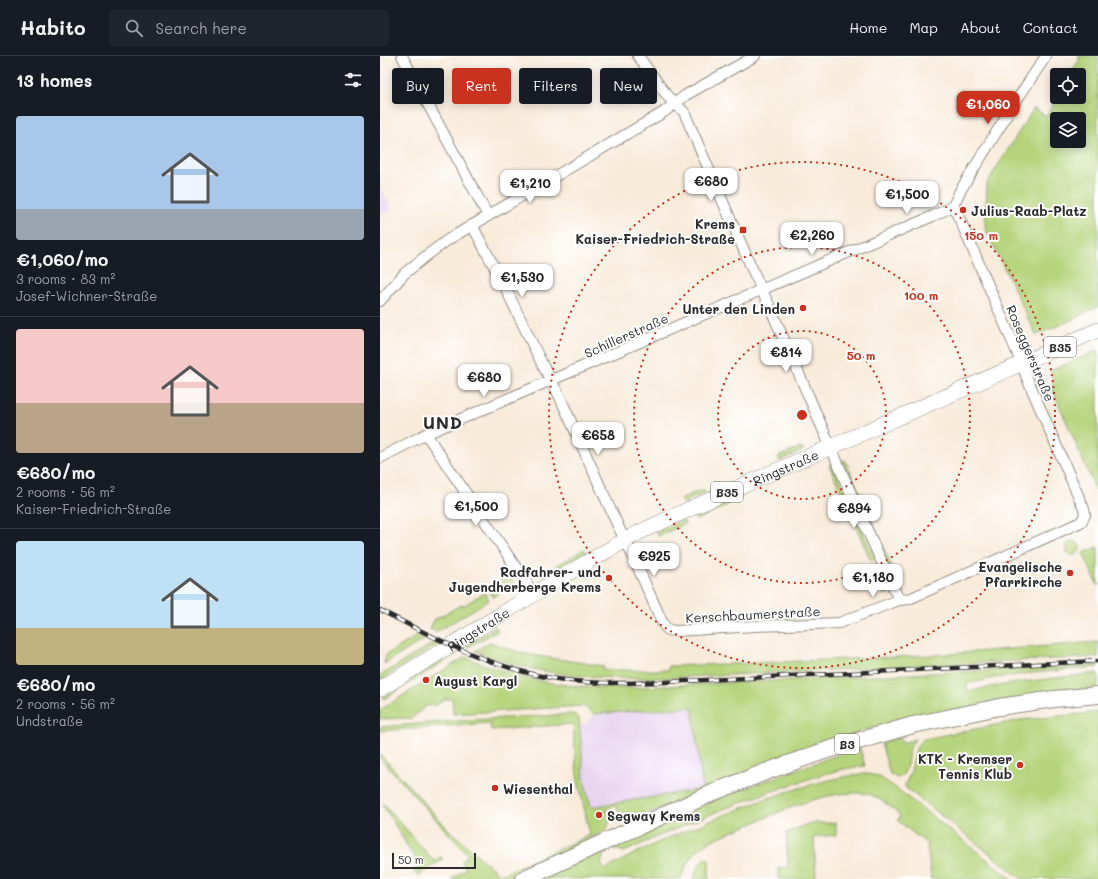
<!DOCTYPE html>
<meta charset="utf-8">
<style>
:root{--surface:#171b24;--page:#20242c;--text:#f1f3f6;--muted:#9ea1a6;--line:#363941;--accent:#c8321e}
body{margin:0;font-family:Mali,sans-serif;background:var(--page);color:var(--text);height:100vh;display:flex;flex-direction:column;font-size:15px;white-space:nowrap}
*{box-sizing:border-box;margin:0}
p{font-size:13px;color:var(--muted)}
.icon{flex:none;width:22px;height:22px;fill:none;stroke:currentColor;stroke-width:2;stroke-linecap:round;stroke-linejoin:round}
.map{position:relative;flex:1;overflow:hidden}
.drawer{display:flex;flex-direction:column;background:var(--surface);width:380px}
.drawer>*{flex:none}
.top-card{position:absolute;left:12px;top:12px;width:380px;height:36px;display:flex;gap:8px}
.fabs{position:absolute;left:670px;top:12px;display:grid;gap:8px}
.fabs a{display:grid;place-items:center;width:36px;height:36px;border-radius:4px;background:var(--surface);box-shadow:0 2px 10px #0003;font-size:20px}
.scale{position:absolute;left:12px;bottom:10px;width:84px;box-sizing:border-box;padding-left:4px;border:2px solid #2b2b2b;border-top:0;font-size:11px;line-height:14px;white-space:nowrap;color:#2b2b2b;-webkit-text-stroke:3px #fff;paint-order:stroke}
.price{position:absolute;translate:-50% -34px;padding:0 9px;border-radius:8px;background:#fff;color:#222;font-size:13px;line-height:26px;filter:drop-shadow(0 1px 2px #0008)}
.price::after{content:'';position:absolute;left:50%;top:24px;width:12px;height:9px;margin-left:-6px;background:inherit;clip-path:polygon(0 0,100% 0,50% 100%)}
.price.current{background:var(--accent);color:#fff}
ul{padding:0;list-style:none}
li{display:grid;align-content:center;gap:8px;height:212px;padding:0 16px}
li+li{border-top:1px solid var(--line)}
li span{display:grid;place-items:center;height:124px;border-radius:4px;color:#555}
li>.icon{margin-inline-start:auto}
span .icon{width:72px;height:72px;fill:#fffc;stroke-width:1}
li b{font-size:17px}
h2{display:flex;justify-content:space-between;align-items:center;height:48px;padding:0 16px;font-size:17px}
.chip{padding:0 14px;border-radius:4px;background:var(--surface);box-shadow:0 2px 10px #0003;font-size:14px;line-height:36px}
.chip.current{background:var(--accent);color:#fff}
header{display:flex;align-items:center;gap:24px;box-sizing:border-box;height:56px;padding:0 20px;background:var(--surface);border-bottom:1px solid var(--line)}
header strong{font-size:19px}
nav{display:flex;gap:22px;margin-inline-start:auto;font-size:14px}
.search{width:280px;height:36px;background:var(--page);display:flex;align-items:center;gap:10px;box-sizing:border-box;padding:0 14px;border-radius:4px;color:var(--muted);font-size:15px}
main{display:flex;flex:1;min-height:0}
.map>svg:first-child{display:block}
</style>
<header>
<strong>Habito</strong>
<div class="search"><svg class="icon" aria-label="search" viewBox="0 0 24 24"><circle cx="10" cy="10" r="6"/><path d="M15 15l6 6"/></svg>Search here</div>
<nav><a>Home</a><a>Map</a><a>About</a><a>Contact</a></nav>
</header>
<main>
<section class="drawer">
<h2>13 homes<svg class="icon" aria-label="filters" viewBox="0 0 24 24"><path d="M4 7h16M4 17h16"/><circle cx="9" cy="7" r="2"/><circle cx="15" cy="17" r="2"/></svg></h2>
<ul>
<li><span style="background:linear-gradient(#a9c7e8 75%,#9aa5b1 0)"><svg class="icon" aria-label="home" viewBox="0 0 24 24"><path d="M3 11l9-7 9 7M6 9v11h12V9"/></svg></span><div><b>€1,060/mo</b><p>3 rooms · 83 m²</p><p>Josef-Wichner-Straße</p></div></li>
<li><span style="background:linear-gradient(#f6c9c9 60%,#b9a48a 0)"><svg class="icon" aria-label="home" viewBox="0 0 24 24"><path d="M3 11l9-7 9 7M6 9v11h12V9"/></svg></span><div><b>€680/mo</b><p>2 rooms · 56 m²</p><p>Kaiser-Friedrich-Straße</p></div></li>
<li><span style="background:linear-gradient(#bfe0f5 70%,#c2b280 0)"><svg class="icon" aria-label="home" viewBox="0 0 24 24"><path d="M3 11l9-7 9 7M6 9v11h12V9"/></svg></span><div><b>€680/mo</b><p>2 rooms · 56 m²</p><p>Undstraße</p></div></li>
</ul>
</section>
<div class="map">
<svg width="718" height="823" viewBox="0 0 718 823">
<rect width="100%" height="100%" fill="#fff"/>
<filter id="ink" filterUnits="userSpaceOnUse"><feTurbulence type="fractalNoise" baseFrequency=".025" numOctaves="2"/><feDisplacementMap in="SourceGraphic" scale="8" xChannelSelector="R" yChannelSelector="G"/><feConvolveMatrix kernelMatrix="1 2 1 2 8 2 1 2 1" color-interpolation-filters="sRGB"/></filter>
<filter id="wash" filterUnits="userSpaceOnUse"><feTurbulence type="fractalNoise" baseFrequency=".012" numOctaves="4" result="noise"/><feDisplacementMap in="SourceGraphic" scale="16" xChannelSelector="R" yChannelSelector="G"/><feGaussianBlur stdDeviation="0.9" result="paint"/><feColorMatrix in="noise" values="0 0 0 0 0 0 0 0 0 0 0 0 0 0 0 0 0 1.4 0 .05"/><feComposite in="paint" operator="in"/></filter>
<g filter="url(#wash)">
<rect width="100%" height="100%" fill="#f8ebda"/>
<g fill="#e7d2ef">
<path d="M0,132l12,21 -12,7z"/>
<path d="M312,651l11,82 -112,18 -7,-27 -4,-56h8l6,-10z"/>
</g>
<g fill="#b5d47b" stroke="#708053" fill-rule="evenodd">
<path d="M699,0h19v251l-16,7 -8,5 -38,16 -51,-107 2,-45 47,-75 12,8 12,-19h21v-22h-10l11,-16 -2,-1zM677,63h22v22h-22z"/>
<path d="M718,294v145l-47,-109 3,-5 -4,-10z"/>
<path d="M418,392l5,1 1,1 -24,11 -2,-4z"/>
<path d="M465,404l17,38 -3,2 -18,-39z"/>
<path d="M453,408l13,28 -4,2 -13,-29z"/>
<path d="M323,433l2,4 -22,10 -2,-4z"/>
<path d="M346,444l2,5 -32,15 -2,-5z"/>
<path d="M486,453l34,76 -3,1 -34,-76z"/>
<path d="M474,456l21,47 -4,2 -21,-47z"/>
<path d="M303,464l2,4 -27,12 -2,-4z"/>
<circle cx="693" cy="492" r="7"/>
<path d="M718,491v39l-15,-33z"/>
<path d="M204,493l3,4 -41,25 -2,-4z"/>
<path d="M497,509l12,27 -4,2 -12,-28z"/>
<path d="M129,520l5,8 -21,13 -4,-7z"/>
<path d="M105,536l4,8 -53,32 -6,-3 4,-9 27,-15 2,1z"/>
<path d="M116,571l2,4 -30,16 -2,-2z"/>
<path d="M37,580l8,3 -41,25 2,-9z"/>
<path d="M55,586l2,3 -57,36v-5z"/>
<path d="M109,586l36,12 78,12v4h65l1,-4 88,-3 179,-8 162,-13v15l-433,21c-68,1 -127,-1 -190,-27z"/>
<path d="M75,596l1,2 -72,45 -1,-2z"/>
<path d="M85,601c32,13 66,24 101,28 33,4 66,3 98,1l434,-21v2l-66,6 -38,5 -27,6v7c44,-8 87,-13 131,-18v14l-186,31 -47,12 -44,14 -172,69 -29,1 -5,-9 -9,5 5,8 -5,13 -8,3 -6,4 -88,41h-53l15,-10 -5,-7 7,-7 -88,-97v-4l68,75 52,46 90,-40 -13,-59 -4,-52 -82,6 -1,-7 -110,8v-4l73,-6 120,-7 3,1 3,4 5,61 7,27 112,-18 -11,-82 -98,7 -11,-8 -130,8 -1,-15h-8l-7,6 -11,1 -14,12 -32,1v-9z"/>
<path d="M718,656v167h-76l-116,-91 -1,-3 6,-14 5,-22 3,-6 5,-4 97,-19z"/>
<path d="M520,681l2,6 13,-4c-1,3 -4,6 -5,9 -4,10 0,26 -13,30l-7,-4 -9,-31z"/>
<path d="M480,692l5,18c-24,2 -48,10 -71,18 -59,19 -114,42 -170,68l-11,-4 2,-3 106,-48 105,-38z"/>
<path d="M480,718c18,-1 22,5 36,14l116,91h-81l-4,-35 -30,-24 4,-4c-7,-6 -22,-19 -30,-21 -5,-2 -12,-2 -18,-2 -36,1 -71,18 -104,32 -15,6 -37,13 -49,23 -9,8 -15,20 -19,31h-141l63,-29 2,1 -4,13 4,6c33,-20 69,-35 105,-49 48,-20 98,-39 150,-47z"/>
<path d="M4,748l50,57 7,-4 1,1v2l-24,15 -2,-1 -3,-3 7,-4 -37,-62z"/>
<path d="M430,767h26v12l-22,2 2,42h-37l-1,-11 10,-1 -2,-34z"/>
<path d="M326,802l2,1 1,1v19h-17l9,-17z"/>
</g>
</g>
<g filter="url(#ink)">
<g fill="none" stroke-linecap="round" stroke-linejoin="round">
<defs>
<g id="minor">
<path d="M22,0l86,160"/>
<path d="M258,0l30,41 16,15 69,159 16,34 86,198 44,97"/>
<path d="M573,150l7,-15 52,-84 34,-51"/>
<path d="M92,169l33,62 38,79 16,29 59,131 13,26 32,72 5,6 8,1 79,-5 84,-3 60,-23 10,-1 172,-77 4,-7 -1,-6 -57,-131 -11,-28 -55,-128 -8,-16"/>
<path d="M0,245l25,-28 21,-17 23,-17 215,-127 22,-17 69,-39"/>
<path d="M46,378l108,160"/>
<path d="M0,402l46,-24 507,-218 20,-10"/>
</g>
<g id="primary">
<path id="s1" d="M0,633l188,-116 72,-41 56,-26 402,-176"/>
</g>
<path id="trunk" d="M143,823l196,-89 49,-19 56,-20 89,-26 86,-18 55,-8 44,-4"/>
</defs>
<use href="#minor" stroke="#928b82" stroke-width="12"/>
<use href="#primary" stroke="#928b82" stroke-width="16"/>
<use href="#trunk" stroke="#928b82" stroke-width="18"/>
<use href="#minor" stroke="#fff" stroke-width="10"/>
<use href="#primary" stroke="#fff" stroke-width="15"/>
<use href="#trunk" stroke="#fff" stroke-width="16"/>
<defs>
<path id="rail" d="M0,554c52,27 108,56 166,67 39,8 79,6 119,5l433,-21"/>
</defs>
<use href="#rail" stroke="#2b2b2b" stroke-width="4.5"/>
<use href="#rail" stroke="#fff" stroke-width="3" stroke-dasharray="9" stroke-linecap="butt"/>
</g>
</g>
<g fill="none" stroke="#c8321e" stroke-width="2" stroke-dasharray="2 4">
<circle cx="422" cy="359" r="84"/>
<circle cx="422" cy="359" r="168"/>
<circle cx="422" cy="359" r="253"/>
</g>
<g fill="#c8321e" stroke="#fff" stroke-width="1.5">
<circle cx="583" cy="154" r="4"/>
<rect x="359" y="170" width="8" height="8" rx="2"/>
<circle cx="423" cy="252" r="4"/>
<circle cx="690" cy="517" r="4"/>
<circle cx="229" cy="522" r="4"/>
<circle cx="46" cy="624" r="4"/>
<circle cx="640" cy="709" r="4"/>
<circle cx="115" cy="732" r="4"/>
<circle cx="219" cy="759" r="4"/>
</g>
<g text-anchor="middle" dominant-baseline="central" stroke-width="4" stroke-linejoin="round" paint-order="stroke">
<g fill="#fff" stroke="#6b6b6b" stroke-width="1">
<rect x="664" y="281" width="32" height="20" rx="3"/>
<rect x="331" y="426" width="32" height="20" rx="3"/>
<rect x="455" y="678" width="24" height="20" rx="3"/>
</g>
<g font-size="12" font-weight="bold" fill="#2b2b2b">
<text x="680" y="291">B35</text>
<text x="347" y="436">B35</text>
<text x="467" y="688">B3</text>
</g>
<g font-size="13" font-weight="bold" fill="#2b2b2b" stroke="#fff" text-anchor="end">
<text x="591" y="154" text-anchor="start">Julius-Raab-Platz</text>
<text x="355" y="167">Krems<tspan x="355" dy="15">Kaiser-Friedrich-Straße</tspan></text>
<text x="415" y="252">Unter den Linden</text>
<text x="682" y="510">Evangelische<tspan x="682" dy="15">Pfarrkirche</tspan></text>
<text x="221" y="515">Radfahrer- und<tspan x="221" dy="15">Jugendherberge Krems</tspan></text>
<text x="54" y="624" text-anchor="start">August Kargl</text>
<text x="632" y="702">KTK - Kremser<tspan x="632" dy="15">Tennis Klub</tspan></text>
<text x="123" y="732" text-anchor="start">Wiesenthal</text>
<text x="227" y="759" text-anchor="start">Segway Krems</text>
</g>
<g font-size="13" fill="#2b2b2b" stroke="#fff">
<text transform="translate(246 279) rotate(-24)">Schillerstraße</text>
<text transform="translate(651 297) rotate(67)">Roseggerstraße</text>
<text stroke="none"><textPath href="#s1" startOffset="463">Ringstraße</textPath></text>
<text transform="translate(373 558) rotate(-3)">Kerschbaumerstraße</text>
<text stroke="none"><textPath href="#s1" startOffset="115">Ringstraße</textPath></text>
</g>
<g font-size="17" font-weight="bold" letter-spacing="1" fill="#2b2b2b" stroke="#fff">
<text x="63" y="366">UND</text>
</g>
</g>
<circle cx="422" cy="359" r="6" fill="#c8321e" stroke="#fff" stroke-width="2"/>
<g font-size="12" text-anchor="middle" font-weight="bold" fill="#c8321e" stroke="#fff" stroke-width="4" stroke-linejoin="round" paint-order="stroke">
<text x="601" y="184">150 m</text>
<text x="541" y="244">100 m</text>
<text x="481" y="304">50 m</text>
</g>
</svg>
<div class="fabs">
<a><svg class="icon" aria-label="locate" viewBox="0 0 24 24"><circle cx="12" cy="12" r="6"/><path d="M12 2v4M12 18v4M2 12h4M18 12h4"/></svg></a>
<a><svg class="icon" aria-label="layers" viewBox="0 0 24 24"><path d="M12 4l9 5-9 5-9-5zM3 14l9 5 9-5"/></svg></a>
</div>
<div class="scale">50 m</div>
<b class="price current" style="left:608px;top:69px">€1,060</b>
<b class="price" style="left:331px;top:146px">€680</b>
<b class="price" style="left:150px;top:148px">€1,210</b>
<b class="price" style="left:527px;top:159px">€1,500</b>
<b class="price" style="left:432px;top:200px">€2,260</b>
<b class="price" style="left:142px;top:242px">€1,530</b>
<b class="price" style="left:406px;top:317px">€814</b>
<b class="price" style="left:104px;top:342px">€680</b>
<b class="price" style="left:218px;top:400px">€658</b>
<b class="price" style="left:96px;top:471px">€1,500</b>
<b class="price" style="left:474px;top:473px">€894</b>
<b class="price" style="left:274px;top:521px">€925</b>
<b class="price" style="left:493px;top:542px">€1,180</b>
<div class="top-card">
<a class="chip">Buy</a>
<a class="chip current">Rent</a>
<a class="chip">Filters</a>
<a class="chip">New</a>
</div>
</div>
</main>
